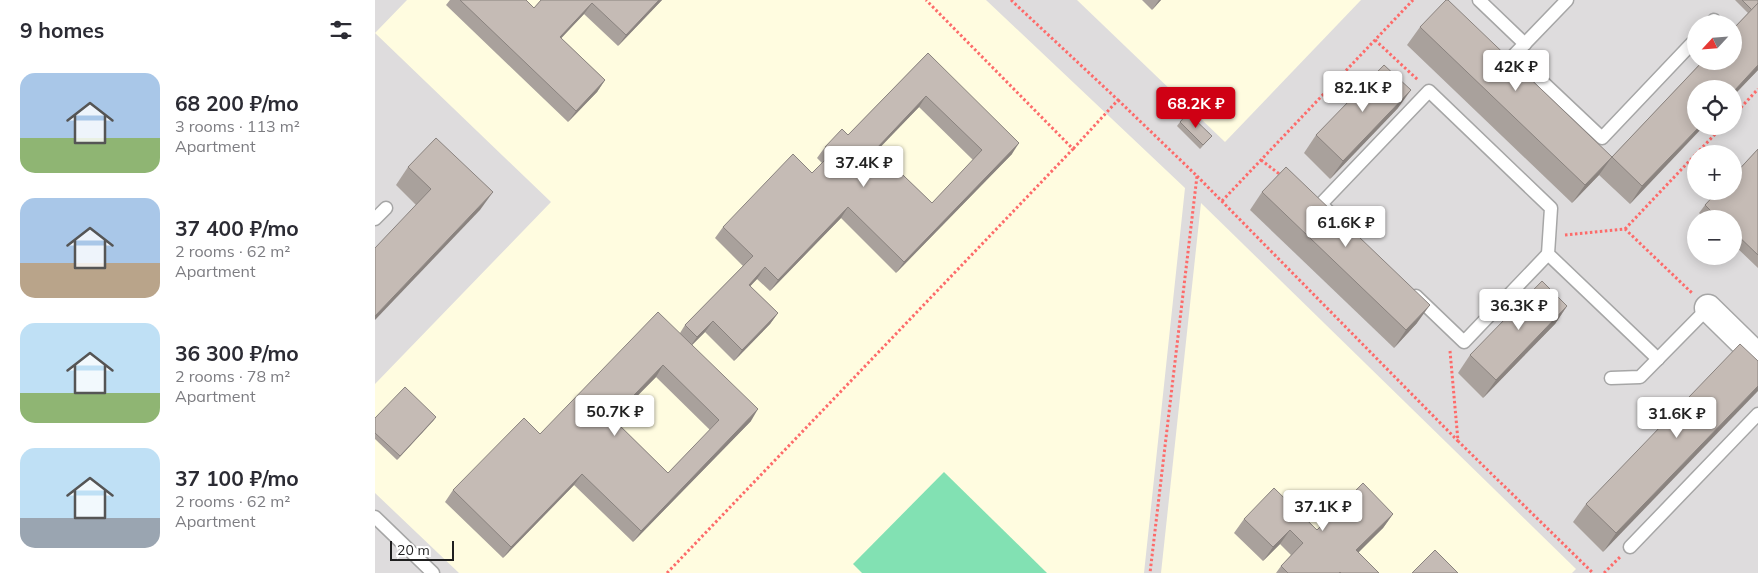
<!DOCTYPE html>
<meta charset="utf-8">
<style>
:root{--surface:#fff;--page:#f7f7f7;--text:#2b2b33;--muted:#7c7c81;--accent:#cf0014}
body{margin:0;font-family:Mulish,sans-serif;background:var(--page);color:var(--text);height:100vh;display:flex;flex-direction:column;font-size:19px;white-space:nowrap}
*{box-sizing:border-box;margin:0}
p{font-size:16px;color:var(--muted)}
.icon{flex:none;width:28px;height:28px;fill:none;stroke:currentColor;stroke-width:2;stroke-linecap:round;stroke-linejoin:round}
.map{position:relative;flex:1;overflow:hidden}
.sheet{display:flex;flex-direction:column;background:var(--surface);width:375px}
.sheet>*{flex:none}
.needle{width:32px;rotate:244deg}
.fabs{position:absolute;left:1312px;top:15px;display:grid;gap:10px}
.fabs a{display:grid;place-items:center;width:55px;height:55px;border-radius:50%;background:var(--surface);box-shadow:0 2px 12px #0003;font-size:25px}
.scale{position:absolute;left:15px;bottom:12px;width:64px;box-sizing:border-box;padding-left:5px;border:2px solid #1f1f1f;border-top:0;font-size:14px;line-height:18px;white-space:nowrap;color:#1f1f1f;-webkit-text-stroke:4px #fff;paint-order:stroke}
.price{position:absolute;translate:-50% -42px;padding:0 11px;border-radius:5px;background:#fff;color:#222;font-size:16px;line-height:32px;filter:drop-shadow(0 1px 2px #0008)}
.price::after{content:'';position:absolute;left:50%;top:30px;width:15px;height:11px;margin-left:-8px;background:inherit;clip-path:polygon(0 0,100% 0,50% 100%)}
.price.current{background:var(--accent);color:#fff}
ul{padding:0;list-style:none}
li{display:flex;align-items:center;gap:15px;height:125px;padding:0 20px}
li span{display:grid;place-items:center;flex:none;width:140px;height:100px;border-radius:15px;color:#555}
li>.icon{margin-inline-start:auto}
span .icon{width:60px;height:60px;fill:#fffc;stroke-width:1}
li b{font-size:21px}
h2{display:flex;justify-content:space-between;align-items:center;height:60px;padding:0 20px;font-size:21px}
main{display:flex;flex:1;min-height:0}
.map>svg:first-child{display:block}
</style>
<main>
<section class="sheet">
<h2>9 homes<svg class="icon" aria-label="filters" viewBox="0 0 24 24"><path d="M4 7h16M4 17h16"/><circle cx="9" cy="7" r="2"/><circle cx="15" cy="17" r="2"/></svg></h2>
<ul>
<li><span style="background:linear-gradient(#a9c7e8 65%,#8fb573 0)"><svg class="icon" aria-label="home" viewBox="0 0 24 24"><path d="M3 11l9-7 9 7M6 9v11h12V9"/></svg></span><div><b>68 200 ₽/mo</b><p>3 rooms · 113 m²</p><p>Apartment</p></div></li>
<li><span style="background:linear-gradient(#a9c7e8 65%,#b9a48a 0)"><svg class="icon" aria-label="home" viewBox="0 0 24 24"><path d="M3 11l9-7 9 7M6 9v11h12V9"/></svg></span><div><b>37 400 ₽/mo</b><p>2 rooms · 62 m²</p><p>Apartment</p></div></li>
<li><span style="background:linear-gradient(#bfe0f5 70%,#8fb573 0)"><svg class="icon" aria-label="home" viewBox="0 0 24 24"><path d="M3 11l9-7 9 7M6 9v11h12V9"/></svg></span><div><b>36 300 ₽/mo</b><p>2 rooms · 78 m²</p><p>Apartment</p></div></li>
<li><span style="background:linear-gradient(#bfe0f5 70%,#9aa5b1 0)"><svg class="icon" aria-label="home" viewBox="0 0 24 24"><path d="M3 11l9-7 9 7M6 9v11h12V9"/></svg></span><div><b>37 100 ₽/mo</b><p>2 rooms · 62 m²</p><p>Apartment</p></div></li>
</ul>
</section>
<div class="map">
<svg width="1383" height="573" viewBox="0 0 1383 573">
<rect width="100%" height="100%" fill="#f0ece6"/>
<path fill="#dedcdd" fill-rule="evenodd" d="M0,0h1383v573h-1383zM1321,24h38v37h-38zM1321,89h38v37h-38zM1321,154h38v37h-38zM1321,219h38v37h-38z"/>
<g fill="#fffce0">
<path d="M32,0h579l199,188 -41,385h-685l-84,-80v-109l176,-182 -176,-169z"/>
<path d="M702,0h284l-136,142z"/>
<path d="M826,203l375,366 -4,4h-411z"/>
</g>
<path fill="#82e1b3" d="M569,472l103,101h-185l-9,-9z"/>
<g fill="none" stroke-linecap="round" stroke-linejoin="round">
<defs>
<g id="lane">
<path d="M1104,0l46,44"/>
<path d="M1192,0l-53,55 88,83 94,-99"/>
<path d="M1336,24l3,-4"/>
<path d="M956,214l-10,-10 108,-113 122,117 -3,46 110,105"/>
<path d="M0,219l11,-11"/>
<path d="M1041,296l48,46 84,-88"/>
<path d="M1236,378l29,-1 68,-69"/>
<path d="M0,517l58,56"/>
<path d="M1255,547l128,-133"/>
</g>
<path id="street" d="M1333,308l50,49"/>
</defs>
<use href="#lane" stroke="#a6a6a6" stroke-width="15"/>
<use href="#street" stroke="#a6a6a6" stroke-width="29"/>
<g stroke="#fd6b6a" stroke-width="3" stroke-dasharray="2.5 2.5" stroke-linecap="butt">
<path d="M636,0l107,100 -45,49"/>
<path d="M1000,40l43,40"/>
<path d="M743,100l79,76 -47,397"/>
<path d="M1359,115l24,-26"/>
<path d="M1321,154l27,-28"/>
<path d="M886,160l21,16"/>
<path d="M822,176l261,265"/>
<path d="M847,201l191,-201"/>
<path d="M1250,229l71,-75"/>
<path d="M1190,235l60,-6 67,64"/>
<path d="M1075,351l8,90 135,132"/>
<path d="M292,573l406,-424 -147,-149"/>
<path d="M1229,573l16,-16"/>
</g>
<use href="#lane" stroke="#fff" stroke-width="12"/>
<use href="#street" stroke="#fff" stroke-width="26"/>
</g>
<g fill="#a9a19c" fill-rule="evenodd">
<path d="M75,0h76l8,8 7,-8h121l-44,46 -34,-32 -23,24 44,42 -8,12 -29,30 -122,-117z"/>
<path d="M767,0h19l-9,10z"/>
<path d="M1360,0h23v70l-24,25 -38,31 -66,78 -31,-29 -27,28 -165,-158 13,-18 192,130 136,-144z"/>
<path d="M553,53l84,101 -116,119 -55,-55 -71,73 -13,-12 -7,7 28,27 -8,11 -36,37 -29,-29 -13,13 59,76 -118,121 -59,-57 -71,73 -58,-56 8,-12 87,-56 140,-101 5,-8 58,-59 -28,-28 8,-11 89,-54 10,-10 -5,-5 8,-11 23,-12zM544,107l54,53 -41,43 -55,-53zM281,377l54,53 -42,43 -54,-53z"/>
<path d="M1023,108l-68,71 -26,-26 12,-18z"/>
<path d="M805,122l32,14 -12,13 -23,-23z"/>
<path d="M1383,149v119l-24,-23v-26h-29l-6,-6 6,-8z"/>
<path d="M33,167l72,43 -64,-5 -20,-20z"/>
<path d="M887,192l155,131 -23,25 -144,-138z"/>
<path d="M1192,306l-12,18 -72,74 -25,-25 12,-18z"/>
<path d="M1383,361l-155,191 -30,-30 13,-18z"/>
<path d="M61,417l-3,4 -36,39 -22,-21v-21z"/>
<path d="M1018,514l-10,14 -25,24 21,21h-103l5,-7 10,-11 -11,-11 -17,17 -29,-28 10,-14 73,11z"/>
</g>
<g fill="#8a837f">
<path d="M284,0h3l-44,46 8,-11z"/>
<path d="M784,0h2l-9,10z"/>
<path d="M217,3l-8,11 -32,34 8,-11z"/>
<path d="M1383,65v5l-24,25v-4z"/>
<path d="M230,80l-8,12 -29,30 8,-11z"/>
<path d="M1036,90l-13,18 -68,71 13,-18z"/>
<path d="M551,96l-7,11 -51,53 8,-11z"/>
<path d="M1325,126h4l-74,78 12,-18z"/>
<path d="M644,143l-7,11 -116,119 8,-11z"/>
<path d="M1237,157l-13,18 -27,28 13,-18z"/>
<path d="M118,192l-13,18 -105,110v-4z"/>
<path d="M473,207l-7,11 -71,73 8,-11z"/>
<path d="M390,267l-8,12 -16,17 8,-11z"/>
<path d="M1055,305l-13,18 -23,25 12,-18z"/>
<path d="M1192,306l-12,18 -72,74 13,-18z"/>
<path d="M403,313l-8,11 -36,37 8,-11z"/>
<path d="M338,321l-8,11 -16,16 8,-11z"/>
<path d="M288,365l-7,12 -52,52 8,-11z"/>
<path d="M1383,386v5l-155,161 13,-19z"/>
<path d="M383,409l-7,12 -118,121 8,-11z"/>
<path d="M61,417l-3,4 -36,39 3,-4z"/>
<path d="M207,474l-8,11 -71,73 8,-11z"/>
<path d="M1018,514l-10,14 -36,36 9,-14z"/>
<path d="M915,530l-10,14 -17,17 10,-14z"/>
</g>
<g fill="#c5bbb5" stroke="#8a837f" fill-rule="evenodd">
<path d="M85,0h66l8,8 7,-8h118l-33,35 -34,-32 -32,34 45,43 -29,31z"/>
<path d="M1071,0h2l164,157 -27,28 -165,-158z"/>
<path d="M1367,0h16v3l-6,7z"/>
<path d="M1383,3v62l-24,26v-2h-38v37h4l-58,60 -30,-29 91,-96h31v-33z"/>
<path d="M553,53l91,90 -115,119 -56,-55 -70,73 -13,-13 -16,18 29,28 -36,37 -29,-29 -16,16 -12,-12 68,-69 -30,-29 70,-73 19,19 20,-20 -7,-6 17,-18 6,6zM551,96l56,54 -50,53 -56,-54z"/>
<path d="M1009,65l27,25 -68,71 -27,-26z"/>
<path d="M813,113l24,23 -9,9 -23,-23z"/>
<path d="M61,138l57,54 -118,124v-68l56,-59 -23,-22z"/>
<path d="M1383,149v106l-24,-23v-13h-15l-14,-14 13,-14h16v-16z"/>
<path d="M911,167l144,138 -24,25 -144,-138z"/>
<path d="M1167,281l25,25 -71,74 -26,-25z"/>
<path d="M283,312l100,97 -117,122 -59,-57 -71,73 -58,-57 71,-72 16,16zM288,365l56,55 -51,53 -56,-55z"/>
<path d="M1365,344l18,17v25l-142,147 -30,-29z"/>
<path d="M30,387l31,30 -36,39 -25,-23v-15z"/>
<path d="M988,483l30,31 -37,36 23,23h-38l-1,-1 -1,1h-51l-7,-7 22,-23 -13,-13 -17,17 -29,-28 30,-31 43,42z"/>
<path d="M1060,550l23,23h-46z"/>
</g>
</svg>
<div class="fabs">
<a><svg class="needle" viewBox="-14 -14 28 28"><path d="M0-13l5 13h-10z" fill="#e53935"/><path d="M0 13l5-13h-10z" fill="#7c7c81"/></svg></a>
<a><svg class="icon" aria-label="locate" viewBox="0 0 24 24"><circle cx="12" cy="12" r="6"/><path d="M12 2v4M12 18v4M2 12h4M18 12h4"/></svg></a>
<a>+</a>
<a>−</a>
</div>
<div class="scale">20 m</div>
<b class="price" style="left:1141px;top:92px">42K ₽</b>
<b class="price" style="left:988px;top:113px">82.1K ₽</b>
<b class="price current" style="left:821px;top:129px">68.2K ₽</b>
<b class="price" style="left:489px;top:188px">37.4K ₽</b>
<b class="price" style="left:971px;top:248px">61.6K ₽</b>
<b class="price" style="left:1144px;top:331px">36.3K ₽</b>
<b class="price" style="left:240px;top:437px">50.7K ₽</b>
<b class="price" style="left:1302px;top:439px">31.6K ₽</b>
<b class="price" style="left:948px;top:532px">37.1K ₽</b>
</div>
</main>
